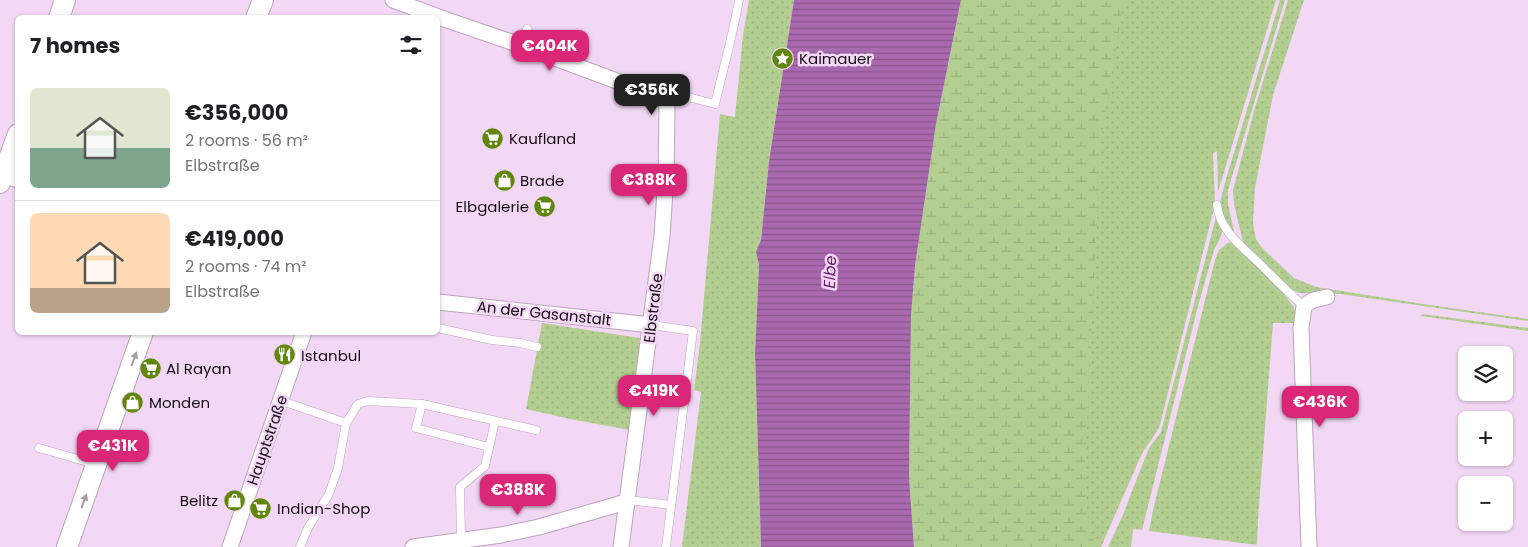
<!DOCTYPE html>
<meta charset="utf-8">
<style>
:root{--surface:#fff;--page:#f6f6f6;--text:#202124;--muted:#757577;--line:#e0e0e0;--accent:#db2777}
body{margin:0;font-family:Poppins,sans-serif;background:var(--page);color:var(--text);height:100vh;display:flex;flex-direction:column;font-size:19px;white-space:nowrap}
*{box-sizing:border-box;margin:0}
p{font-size:16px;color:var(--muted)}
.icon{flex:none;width:28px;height:28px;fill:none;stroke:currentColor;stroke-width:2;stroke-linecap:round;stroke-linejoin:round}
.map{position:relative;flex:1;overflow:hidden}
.sheet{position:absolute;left:15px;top:15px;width:425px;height:320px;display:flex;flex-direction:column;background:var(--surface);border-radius:8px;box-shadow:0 1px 4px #0004}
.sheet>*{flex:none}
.fabs{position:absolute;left:1458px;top:346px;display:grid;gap:10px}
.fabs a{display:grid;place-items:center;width:55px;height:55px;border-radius:8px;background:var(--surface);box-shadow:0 1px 4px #0004;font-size:25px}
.price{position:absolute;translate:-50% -42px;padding:0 11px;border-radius:10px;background:var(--accent);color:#fff;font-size:16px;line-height:32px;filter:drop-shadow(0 1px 2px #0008)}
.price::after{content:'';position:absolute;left:50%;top:30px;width:15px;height:11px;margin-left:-8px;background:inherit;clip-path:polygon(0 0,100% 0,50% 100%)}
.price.selected{background:#222;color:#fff}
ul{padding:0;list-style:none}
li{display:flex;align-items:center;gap:15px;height:125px;padding:0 15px}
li+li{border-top:1px solid var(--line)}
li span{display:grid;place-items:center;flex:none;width:140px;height:100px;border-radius:8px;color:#555}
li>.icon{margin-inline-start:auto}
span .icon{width:60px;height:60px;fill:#fffc;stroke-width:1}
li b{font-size:21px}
h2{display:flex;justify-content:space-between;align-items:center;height:60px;padding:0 15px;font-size:21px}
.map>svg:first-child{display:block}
</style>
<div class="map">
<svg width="1528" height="547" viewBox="0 0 1528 547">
<defs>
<pattern id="grass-dots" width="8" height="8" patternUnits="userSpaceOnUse" patternTransform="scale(1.25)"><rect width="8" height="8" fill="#b3ce91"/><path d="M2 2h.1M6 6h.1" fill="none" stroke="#99b07c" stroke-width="1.8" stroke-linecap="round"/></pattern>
<pattern id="wetland-marsh" width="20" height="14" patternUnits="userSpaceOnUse" patternTransform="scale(1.25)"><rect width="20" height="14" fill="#b3ce91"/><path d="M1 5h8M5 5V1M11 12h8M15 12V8" fill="none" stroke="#99b07c"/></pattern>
<pattern id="water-rules" width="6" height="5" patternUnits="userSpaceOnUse" patternTransform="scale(1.25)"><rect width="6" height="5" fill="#a969ae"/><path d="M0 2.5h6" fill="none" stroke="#89558d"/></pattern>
</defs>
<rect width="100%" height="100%" fill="#f3d8f5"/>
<g fill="url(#grass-dots)">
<path d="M749,0h45l-25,161 -8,79 -5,12 3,13 -4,88 6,194h-79l19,-155 -7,-2 6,-47 20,-229 15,3 8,-82z"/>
<path d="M961,0h315l-58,192 -1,-41 -4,2 2,51 -55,221c-5,12 -15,21 -20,33l-39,89h-187z"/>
<path d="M1280,0h5l-57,190v14l7,32 -9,-14 -7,-15 7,-28z"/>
<path d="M1288,0h16l-31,95 -18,93 -2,35 3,16 6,9 32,30 22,9 107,17 105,15v2l-188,-27 -41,-1 -12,-6 -44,-45 -9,-38 -1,-14 21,-79z"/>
<path d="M1216,217l7,13 -4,11 -5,9 -16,56 -56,224 -9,-1 -2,18h-23l14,-30 27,-69 12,-16z"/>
<path d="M1229,242c13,5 58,53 65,66 2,5 2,10 2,15h-23l-15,196 -1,26 -108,-14 5,-25 61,-246 4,-10z"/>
<path d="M1422,314l106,14v3l-107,-15z"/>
<path d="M542,323l98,15 -10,92 -60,-11 -44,-10z"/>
</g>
<path fill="url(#wetland-marsh)" d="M961,0h163l-23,140 -16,323 3,59 8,25h-182l-5,-70 2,-161 4,-50 21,-142z"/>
<path fill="url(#water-rules)" d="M794,0h167l-25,124 -21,142 -4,50 -2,161 5,70h-153l-6,-194 4,-88 -3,-13 5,-12 8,-79z"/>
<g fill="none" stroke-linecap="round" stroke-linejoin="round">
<defs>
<g id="lane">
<path d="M520,45l7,-16"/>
<path d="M665,99l23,-2 27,7c8,-35 18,-69 24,-104"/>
<path d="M1217,205c3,27 27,43 45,61 14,14 27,28 42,40"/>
<path d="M651,325l42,6 -27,216"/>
<path d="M438,328l54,12 29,3 16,4"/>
<path d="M279,400l67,23"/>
<path d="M422,404l-6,24 73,19"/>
<path d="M39,448l56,16"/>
<path d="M626,502l11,-1 34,4"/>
<path d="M461,540l-1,-53 25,-21 10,-45"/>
<path d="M300,547l8,-19 21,-34 9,-26 8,-45 12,-19 10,-3 54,3 114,26"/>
</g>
<g id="street">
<path d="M393,0l51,19 76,26 145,54 2,9 -1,68 -4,60 -41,311"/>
<path d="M3,175l15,5"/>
<path d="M438,302l213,23"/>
<path d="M230,547l74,-215"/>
<path d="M413,547l88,-12 38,-8 87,-25"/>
<path d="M1309,547l-8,-219 3,-22 9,-6 14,-3"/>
</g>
<g id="secondary">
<path d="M59,18l6,-18"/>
<path d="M256,18l7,-18"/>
<path d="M0,183l18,-49"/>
<path d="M67,547l76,-215"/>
</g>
</defs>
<use href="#lane" stroke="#bda3bf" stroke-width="9"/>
<use href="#street" stroke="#bda3bf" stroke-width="17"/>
<use href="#secondary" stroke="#bda3bf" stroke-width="22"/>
<use href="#lane" stroke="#fff" stroke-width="8"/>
<use href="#street" stroke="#fff" stroke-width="15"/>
<use href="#secondary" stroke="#fff" stroke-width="20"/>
</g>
<defs><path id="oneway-solid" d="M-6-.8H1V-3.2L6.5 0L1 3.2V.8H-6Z" transform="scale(1.25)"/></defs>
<g fill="#a29ea2">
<use href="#oneway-solid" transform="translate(134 359) rotate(-70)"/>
<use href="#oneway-solid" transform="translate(84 501) rotate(-70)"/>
</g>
<defs>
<symbol id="sight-disc" viewBox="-11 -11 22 22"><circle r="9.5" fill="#60860c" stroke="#f3d8f5"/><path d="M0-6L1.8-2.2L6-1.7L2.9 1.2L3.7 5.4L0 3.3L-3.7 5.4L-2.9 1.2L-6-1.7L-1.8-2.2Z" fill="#fff"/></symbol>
<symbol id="supermarket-disc" viewBox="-11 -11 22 22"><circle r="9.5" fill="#60860c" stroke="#f3d8f5"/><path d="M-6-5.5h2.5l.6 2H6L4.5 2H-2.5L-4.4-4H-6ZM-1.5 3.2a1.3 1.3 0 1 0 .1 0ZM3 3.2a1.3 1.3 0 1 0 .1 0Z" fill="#fff"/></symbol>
<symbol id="shop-disc" viewBox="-11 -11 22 22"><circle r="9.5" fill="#60860c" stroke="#f3d8f5"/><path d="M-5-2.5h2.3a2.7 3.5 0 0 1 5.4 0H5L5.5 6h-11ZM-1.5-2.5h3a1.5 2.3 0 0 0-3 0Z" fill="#fff"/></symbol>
<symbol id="restaurant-disc" viewBox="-11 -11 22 22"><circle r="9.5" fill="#60860c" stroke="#f3d8f5"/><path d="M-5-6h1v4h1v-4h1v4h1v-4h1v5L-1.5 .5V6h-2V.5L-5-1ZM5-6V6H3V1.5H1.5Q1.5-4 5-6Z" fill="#fff"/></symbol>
</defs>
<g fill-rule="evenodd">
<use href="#sight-disc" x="770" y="46" width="25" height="25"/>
<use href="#supermarket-disc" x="480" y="126" width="25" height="25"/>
<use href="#shop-disc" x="492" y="168" width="25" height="25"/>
<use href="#supermarket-disc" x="532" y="194" width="25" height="25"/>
<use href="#restaurant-disc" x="272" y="342" width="25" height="25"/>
<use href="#supermarket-disc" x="138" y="356" width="25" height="25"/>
<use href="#shop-disc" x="120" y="390" width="25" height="25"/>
<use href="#shop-disc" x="222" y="488" width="25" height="25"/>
<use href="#supermarket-disc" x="248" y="496" width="25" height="25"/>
</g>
<g text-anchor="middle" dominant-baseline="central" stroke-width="5" stroke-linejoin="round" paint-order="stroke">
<g font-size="15" fill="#160c16" stroke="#f3d8f5" text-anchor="start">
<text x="799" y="58">Kaimauer</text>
<text x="509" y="138">Kaufland</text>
<text x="520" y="180">Brade</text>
<text x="529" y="206" text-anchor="end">Elbgalerie</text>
<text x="301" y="355">Istanbul</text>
<text x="166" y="368">Al Rayan</text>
<text x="149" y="402">Monden</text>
<text x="218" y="500" text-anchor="end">Belitz</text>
<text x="277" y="508">Indian-Shop</text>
</g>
<g font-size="15" fill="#160c16" stroke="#f3d8f5">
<text transform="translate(653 308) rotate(-83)">Elbstraße</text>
<text transform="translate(544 313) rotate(6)">An der Gasanstalt</text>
<text transform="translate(267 440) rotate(-71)">Hauptstraße</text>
</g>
<g font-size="16" font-style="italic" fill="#68176e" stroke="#f3d8f5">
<text transform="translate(830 272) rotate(-87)">Elbe</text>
</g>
</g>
</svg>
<div class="fabs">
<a><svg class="icon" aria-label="layers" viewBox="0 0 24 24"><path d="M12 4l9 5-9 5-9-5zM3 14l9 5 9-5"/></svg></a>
<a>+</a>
<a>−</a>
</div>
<b class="price" style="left:550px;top:72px">€404K</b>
<b class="price selected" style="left:652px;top:116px">€356K</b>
<b class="price" style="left:649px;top:206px">€388K</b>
<b class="price" style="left:654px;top:417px">€419K</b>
<b class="price" style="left:1320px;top:428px">€436K</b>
<b class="price" style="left:113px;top:472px">€431K</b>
<b class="price" style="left:518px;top:516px">€388K</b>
<section class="sheet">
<h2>7 homes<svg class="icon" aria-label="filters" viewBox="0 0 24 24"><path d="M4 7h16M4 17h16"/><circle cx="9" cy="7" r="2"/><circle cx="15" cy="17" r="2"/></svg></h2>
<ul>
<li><span style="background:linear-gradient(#dfe7d0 60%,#7fa58c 0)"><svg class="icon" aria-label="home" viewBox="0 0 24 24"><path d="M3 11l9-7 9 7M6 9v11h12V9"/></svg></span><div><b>€356,000</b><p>2 rooms · 56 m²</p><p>Elbstraße</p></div></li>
<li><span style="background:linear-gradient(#ffd9b3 75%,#b9a48a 0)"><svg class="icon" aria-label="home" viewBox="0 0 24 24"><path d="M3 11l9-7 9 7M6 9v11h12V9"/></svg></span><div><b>€419,000</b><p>2 rooms · 74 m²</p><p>Elbstraße</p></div></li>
</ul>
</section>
</div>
